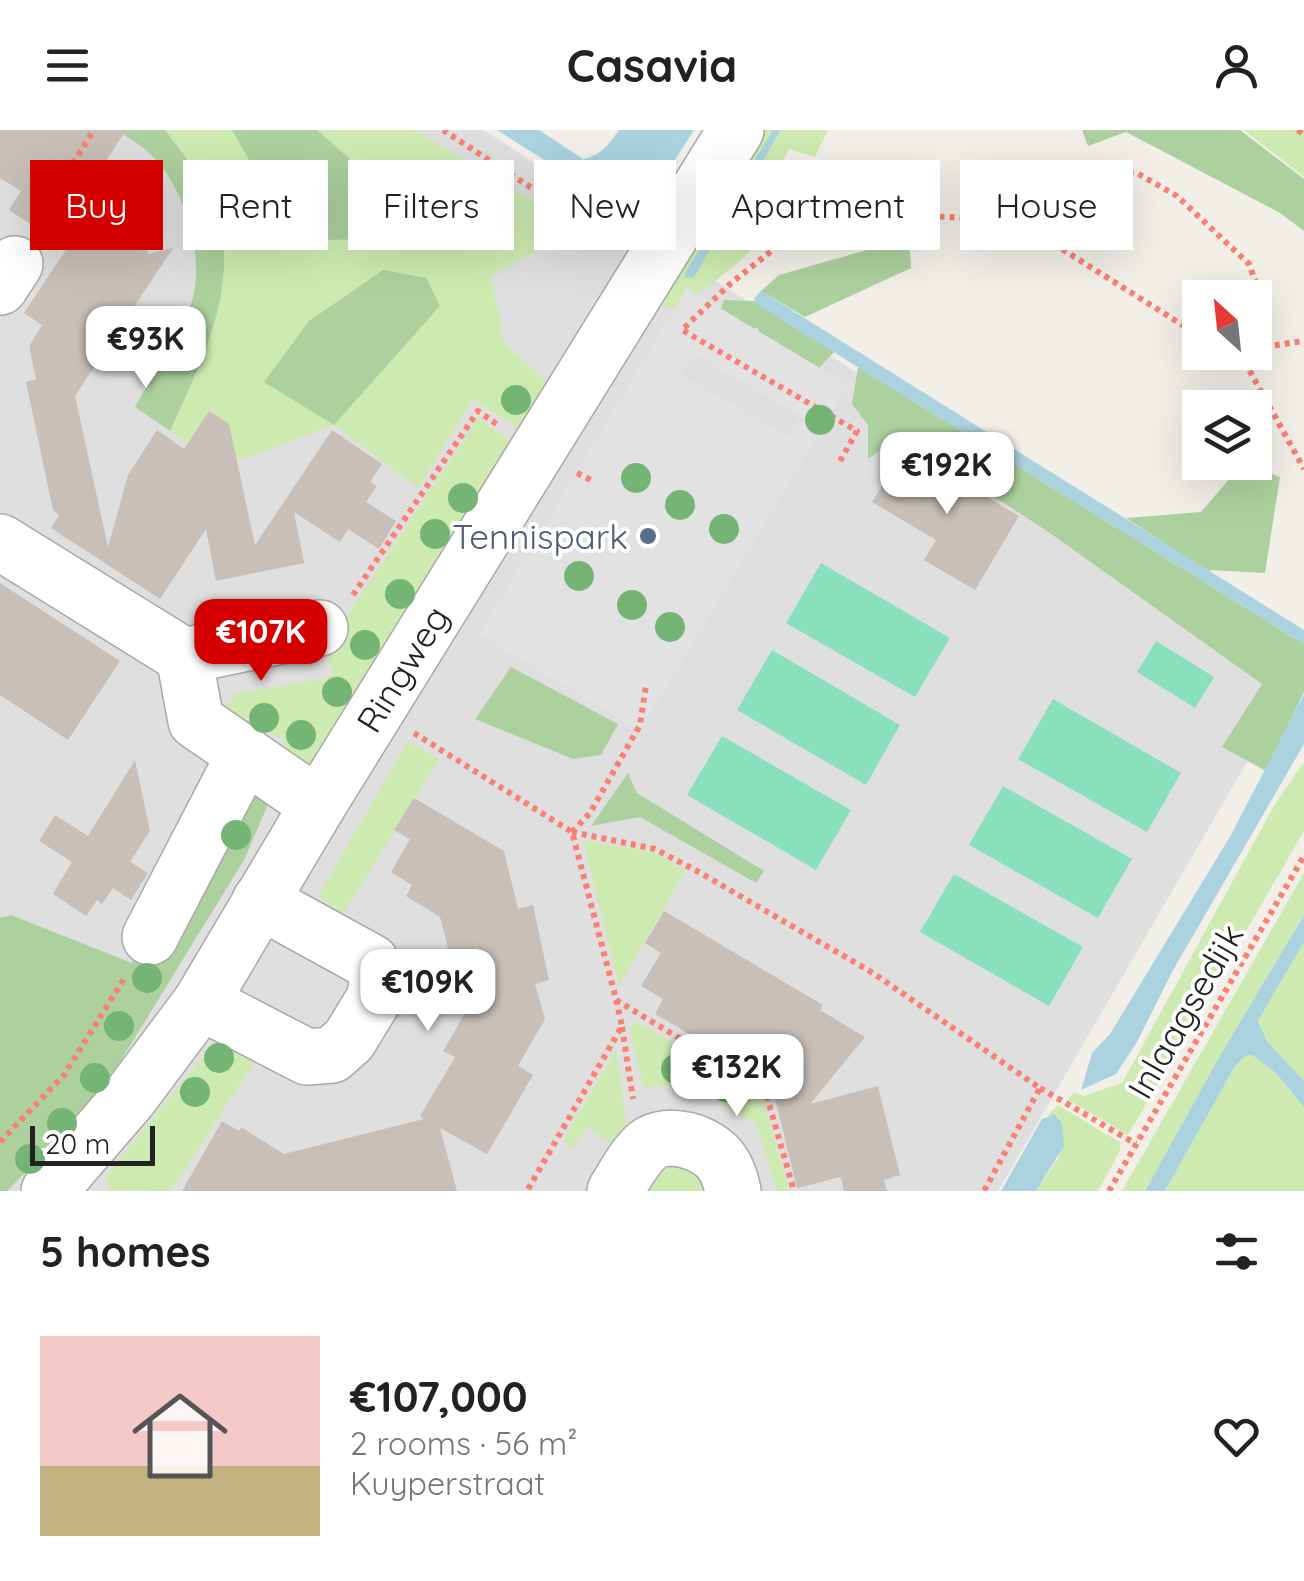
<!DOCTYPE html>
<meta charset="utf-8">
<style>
:root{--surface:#fff;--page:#f6f6f6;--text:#222;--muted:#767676;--line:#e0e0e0;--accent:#d40000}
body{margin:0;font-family:Quicksand,sans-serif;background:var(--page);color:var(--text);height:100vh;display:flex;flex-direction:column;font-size:38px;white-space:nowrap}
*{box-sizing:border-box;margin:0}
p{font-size:32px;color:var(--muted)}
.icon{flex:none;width:55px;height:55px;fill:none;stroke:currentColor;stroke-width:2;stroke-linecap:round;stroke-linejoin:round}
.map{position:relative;height:1061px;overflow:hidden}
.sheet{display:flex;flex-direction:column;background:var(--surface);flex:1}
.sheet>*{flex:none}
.banner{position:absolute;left:30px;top:30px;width:1245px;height:90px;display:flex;gap:20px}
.needle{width:65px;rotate:333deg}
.tools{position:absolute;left:1182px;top:150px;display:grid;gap:20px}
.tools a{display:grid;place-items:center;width:90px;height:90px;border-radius:0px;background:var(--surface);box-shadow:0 10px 40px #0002;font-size:50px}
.scale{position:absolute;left:30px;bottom:25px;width:125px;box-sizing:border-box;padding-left:10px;border:5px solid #222;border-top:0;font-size:28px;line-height:35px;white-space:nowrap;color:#222;-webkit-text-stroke:8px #fff;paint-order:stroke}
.price{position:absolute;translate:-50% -85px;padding:0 22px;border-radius:20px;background:#fff;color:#222;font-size:32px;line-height:65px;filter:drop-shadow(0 2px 5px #0008)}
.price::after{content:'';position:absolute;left:50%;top:60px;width:30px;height:22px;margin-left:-15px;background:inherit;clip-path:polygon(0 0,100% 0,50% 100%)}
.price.current{background:var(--accent);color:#fff}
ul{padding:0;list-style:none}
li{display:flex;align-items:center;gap:30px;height:250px;padding:0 40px}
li+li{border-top:2px solid var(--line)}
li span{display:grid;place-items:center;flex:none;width:280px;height:200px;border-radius:0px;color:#555}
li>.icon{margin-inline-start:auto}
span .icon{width:120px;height:120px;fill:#fffc;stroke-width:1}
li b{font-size:42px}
h2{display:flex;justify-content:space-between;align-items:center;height:120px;padding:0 40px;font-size:42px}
.tag{padding:0 35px;border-radius:0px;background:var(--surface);box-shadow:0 10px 40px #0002;font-size:35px;line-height:90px}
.tag.current{background:var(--accent);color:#fff}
header{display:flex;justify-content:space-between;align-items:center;height:130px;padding:0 40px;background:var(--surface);font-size:45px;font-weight:700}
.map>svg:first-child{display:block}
</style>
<header><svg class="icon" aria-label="menu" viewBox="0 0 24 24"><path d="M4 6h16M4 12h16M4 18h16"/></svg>Casavia<svg class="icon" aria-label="person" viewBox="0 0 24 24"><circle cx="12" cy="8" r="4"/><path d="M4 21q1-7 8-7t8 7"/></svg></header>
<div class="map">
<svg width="1304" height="1061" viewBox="0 0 1304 1061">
<rect width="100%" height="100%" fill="#f2efe9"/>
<path fill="#e0dfdf" d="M0,0h484l820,534 -306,527h-998z"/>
<g fill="#cdebb0" fill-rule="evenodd">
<path d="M165,0h67l54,95 89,-44 -58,-51h98l162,98 -86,49 14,67 50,44 -30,45 -52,-34 -55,89 -84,-63 -83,32 -33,6 -48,-32c33,-73 78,-157 39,-237 -12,-23 -29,-44 -44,-64zM383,140l42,8 -116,43z"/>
<path d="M754,0h19l-87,142 4,7 91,-149h47l-13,27 -26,-8 -15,30 23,13c-33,50 -51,67 -100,102l-10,-5 -12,20 -15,-4 -7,-17z"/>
<path d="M1244,0h60v47z"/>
<path d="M478,288l42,29 -198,309 -22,13 -23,-12 7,-16 -36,-24 -11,14 -23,-22 17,-6 2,-9 99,-17 -5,-31z"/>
<path d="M408,611l31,19 -96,154 -25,-18z"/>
<path d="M1304,632v69l-176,304 -60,-35 6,-8 9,4 39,-13 153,-279z"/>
<path d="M583,710l71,12 32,18 -67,116z"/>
<path d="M1304,743v42l-83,139 -76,137h-23z"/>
<path d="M1304,812v139l-37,-40 -9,-20z"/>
<path d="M635,891l126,71 28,99h-12l-21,-68 -68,-38 -45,2 -13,-56z"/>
<path d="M217,910l37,23 -83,128 -61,-1 -5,-13z"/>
<path d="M616,919l11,79 -17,16 -23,-17 -15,23 -9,-10z"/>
<path d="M1252,925l24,18 28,34v84h-139l70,-125 10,-10z"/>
<path d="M1058,975l63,38 -2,10 -21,38h-62l23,-34 -5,-42h-7z"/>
<path d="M674,1021l30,25 4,15h-78z"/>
</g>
<g fill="#add19e">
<path d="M116,0h49c15,20 32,41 44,64 39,80 -6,164 -39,237l-35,-24c17,-31 45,-71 56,-103 16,-46 -7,-120 -43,-152 -9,-8 -21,-15 -32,-22z"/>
<path d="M232,0h85l58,51 11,32 -25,26 -31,1 -44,-15z"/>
<path d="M1082,0h158l64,49v52l-24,-18 -154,-81 -38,14z"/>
<path d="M909,108l2,30 -106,49 -44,-26 18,-16z"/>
<path d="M383,140l43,8 14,28 -106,119 -70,-43 45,-61z"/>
<path d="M724,170l30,1 80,51 -26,28 -41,-16 -9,-36 -45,2z"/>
<path d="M858,237l446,277v48l-38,79 -44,-24 40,-63 -215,-153 -147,-95 -32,23v-34l-16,-21z"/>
<path d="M1243,333l37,14 -15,96 -59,-3 -80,-52 75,-6z"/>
<path d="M511,537l107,57 -17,31 -28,4 -98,-40z"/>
<path d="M628,643l9,20 127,78 -8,12 -116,-66 -49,9z"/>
<path d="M247,654l22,18 -25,58 -148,241 -89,90h-7v-273l11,-3 121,48 7,-17z"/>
</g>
<g fill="#88e0be">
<path d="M821,433l129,75 -35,59 -129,-74z"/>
<path d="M1156,511l58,36 -19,31 -58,-36z"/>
<path d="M772,520l128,75 -34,60 -129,-75z"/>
<path d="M1053,569l128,74 -34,59 -129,-73z"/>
<path d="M722,606l129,74 -35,60 -129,-75z"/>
<path d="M1003,656l129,73 -34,59 -129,-73z"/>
<path d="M954,744l129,73 -34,59 -129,-74z"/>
</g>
<path fill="#e2e2e2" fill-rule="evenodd" d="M687,158l161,97 -208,346 -161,-97zM693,223l107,63 -12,21 -107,-62z"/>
<g fill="#aad3df">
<path d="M497,0h42l44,29c19,-4 25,-14 36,-29h75l-48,75 -11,5 -31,-12z"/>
<path d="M773,0h8l-87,147 -9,1v-5z"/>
<path d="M761,161l543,339v14l-548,-340 -2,-6z"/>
<path d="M1304,564v50l-132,228 -35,70 -21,32 -35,16 11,-37 18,-19 121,-199z"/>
<path d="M1304,785v27l-46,79 9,20 37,40v26l-28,-34 -24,-18 -7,1 -10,10 -70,125h-20l76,-137z"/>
<path d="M1054,984l8,9 2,23 -28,45h-35l41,-72z"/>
</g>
<g fill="#c7bfb8">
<path d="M0,0h126l-33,51 38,-15 17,88 25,-6 -98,148 33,151 20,-72 29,-45 27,19 25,-38 20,13 26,121 77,-115 50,34 -12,18 7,4 -11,16 30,19 -17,28 -31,-20 -8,13 -46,-30 10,51 -88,18 -10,-52 -46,70 -109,-71 8,-13 -6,-5 -27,-128 10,-3 -7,-33 13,-21 -18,-12 43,-65 -58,-38 12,-19 -21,-13z"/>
<path d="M905,319l114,67 -44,74 -51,-30 12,-20 -64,-38z"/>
<path d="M0,453l120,78 -52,79 -68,-45z"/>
<path d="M135,630l15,71 -20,31 18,11 -17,27 -18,-12 -11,16 -5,-4 -11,16 -33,-22 19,-32 -33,-21 16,-26 33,21z"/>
<path d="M414,668l90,53 14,58 15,-4 16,75 -14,4 10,35 -27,47 15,9 -46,79 -47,-26 17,63h-275l40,-70 17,10 2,-4 43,27 140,-35 -4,-3 35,-59 -12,-6 22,-38 -25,-96 -34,-21 6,-11 -21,-13 19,-33 -16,-9z"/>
<path d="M664,781l159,94 -3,5 45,27 -55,67 68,-18 22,89 -16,5 3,11h-43l-3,-14 -44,11 -26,-106 -116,-68 8,-15 -22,-13 20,-33 -16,-10z"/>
</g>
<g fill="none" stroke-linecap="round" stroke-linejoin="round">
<defs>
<g id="minor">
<path d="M0,157l15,-23"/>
<path d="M0,412l184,114 136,-28"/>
<path d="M184,526l12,65 122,84"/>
<path d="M150,807l95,-183"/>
<path d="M201,872l106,55 25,-2 17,-15 25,-41 4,-20 -7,-17 -111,-61"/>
<path id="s1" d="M49,1061l81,-94 71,-95 117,-197 418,-675"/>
<path d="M615,1061c10,-16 19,-34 33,-46 20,-15 59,-3 73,16 6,8 10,20 12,30"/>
</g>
</defs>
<use href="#minor" stroke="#a9a9a9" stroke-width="58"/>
<g stroke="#fa8072" stroke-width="6" stroke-dasharray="5 5" stroke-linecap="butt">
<path d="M443,0l168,110"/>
<path d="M1298,0l6,5"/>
<path d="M36,93l58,-93"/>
<path d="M1027,97l54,-33 22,-22 34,1 40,23 72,68 20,54 -14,26"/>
<path d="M1255,218l49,-7"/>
<path d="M1226,222l21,14"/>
<path d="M1251,222l-4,14 57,103"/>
<path d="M840,331l17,-30 -175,-101 48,-46 50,-40 125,-29 85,4 37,8 173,109"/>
<path d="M577,343l14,7"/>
<path d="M353,465l125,-184 20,14"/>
<path d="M414,603l158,99 44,167 6,27 -95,165"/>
<path d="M572,702l83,17 42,22 176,102 167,115 -56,103"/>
<path d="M572,702l18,-19 50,-88 6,-39"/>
<path d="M616,870l149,90 29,101"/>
<path d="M622,897l11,72"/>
<path d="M1040,958l96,56"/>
<path d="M0,1012l64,-67 61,-98"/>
<path d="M1109,1061l195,-335"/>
</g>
<use href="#minor" stroke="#fff" stroke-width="55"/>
</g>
<g fill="#74b475">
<circle cx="516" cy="270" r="15"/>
<circle cx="820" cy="290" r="15"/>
<circle cx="636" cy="348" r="15"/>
<circle cx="463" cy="368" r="15"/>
<circle cx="680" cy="375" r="15"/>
<circle cx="724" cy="399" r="15"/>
<circle cx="435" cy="404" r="15"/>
<circle cx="579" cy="446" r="15"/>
<circle cx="400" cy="464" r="15"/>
<circle cx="632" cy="475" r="15"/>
<circle cx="670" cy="497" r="15"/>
<circle cx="365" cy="515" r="15"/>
<circle cx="337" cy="562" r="15"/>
<circle cx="264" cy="588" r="15"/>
<circle cx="301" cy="605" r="15"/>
<circle cx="236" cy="705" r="15"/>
<circle cx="147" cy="848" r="15"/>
<circle cx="119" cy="896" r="15"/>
<circle cx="219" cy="928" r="15"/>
<circle cx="676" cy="939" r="15"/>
<circle cx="95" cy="948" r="15"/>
<circle cx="726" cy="957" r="15"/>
<circle cx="195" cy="962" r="15"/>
<circle cx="62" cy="993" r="15"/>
<circle cx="30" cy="1029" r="15"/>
</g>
<circle fill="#5c6f8a" stroke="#fff" stroke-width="4" cx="648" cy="406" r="10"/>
<g text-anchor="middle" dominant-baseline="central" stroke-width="8" stroke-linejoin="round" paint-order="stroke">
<g font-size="35" fill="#4e5e75" stroke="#fff" text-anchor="end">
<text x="628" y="406">Tennispark</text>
</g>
<g font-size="35" fill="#222" stroke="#fff">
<text stroke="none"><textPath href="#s1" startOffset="632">Ringweg</textPath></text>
<text transform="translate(1185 881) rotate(-60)">Inlaagsedijk</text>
</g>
</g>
</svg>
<div class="tools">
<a><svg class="needle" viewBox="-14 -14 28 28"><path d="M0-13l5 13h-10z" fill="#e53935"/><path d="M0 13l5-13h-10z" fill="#767676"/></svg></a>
<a><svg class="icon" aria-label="layers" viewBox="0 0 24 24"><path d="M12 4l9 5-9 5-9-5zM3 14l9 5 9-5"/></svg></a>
</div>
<div class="scale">20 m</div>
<b class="price" style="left:146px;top:261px">€93K</b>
<b class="price" style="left:947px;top:387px">€192K</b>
<b class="price current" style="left:261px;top:554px">€107K</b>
<b class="price" style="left:428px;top:904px">€109K</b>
<b class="price" style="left:737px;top:989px">€132K</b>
<div class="banner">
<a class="tag current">Buy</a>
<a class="tag">Rent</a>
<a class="tag">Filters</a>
<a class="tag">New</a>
<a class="tag">Apartment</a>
<a class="tag">House</a>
</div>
</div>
<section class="sheet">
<h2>5 homes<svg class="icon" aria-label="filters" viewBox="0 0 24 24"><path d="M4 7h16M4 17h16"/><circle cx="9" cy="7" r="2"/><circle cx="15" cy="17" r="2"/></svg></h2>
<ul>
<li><span style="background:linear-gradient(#f6c9c9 65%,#c2b280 0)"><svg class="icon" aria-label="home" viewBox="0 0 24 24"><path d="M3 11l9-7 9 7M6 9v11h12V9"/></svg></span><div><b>€107,000</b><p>2 rooms · 56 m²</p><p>Kuyperstraat</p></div><svg class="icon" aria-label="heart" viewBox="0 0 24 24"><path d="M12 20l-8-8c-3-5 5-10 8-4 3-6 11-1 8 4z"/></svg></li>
</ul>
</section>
